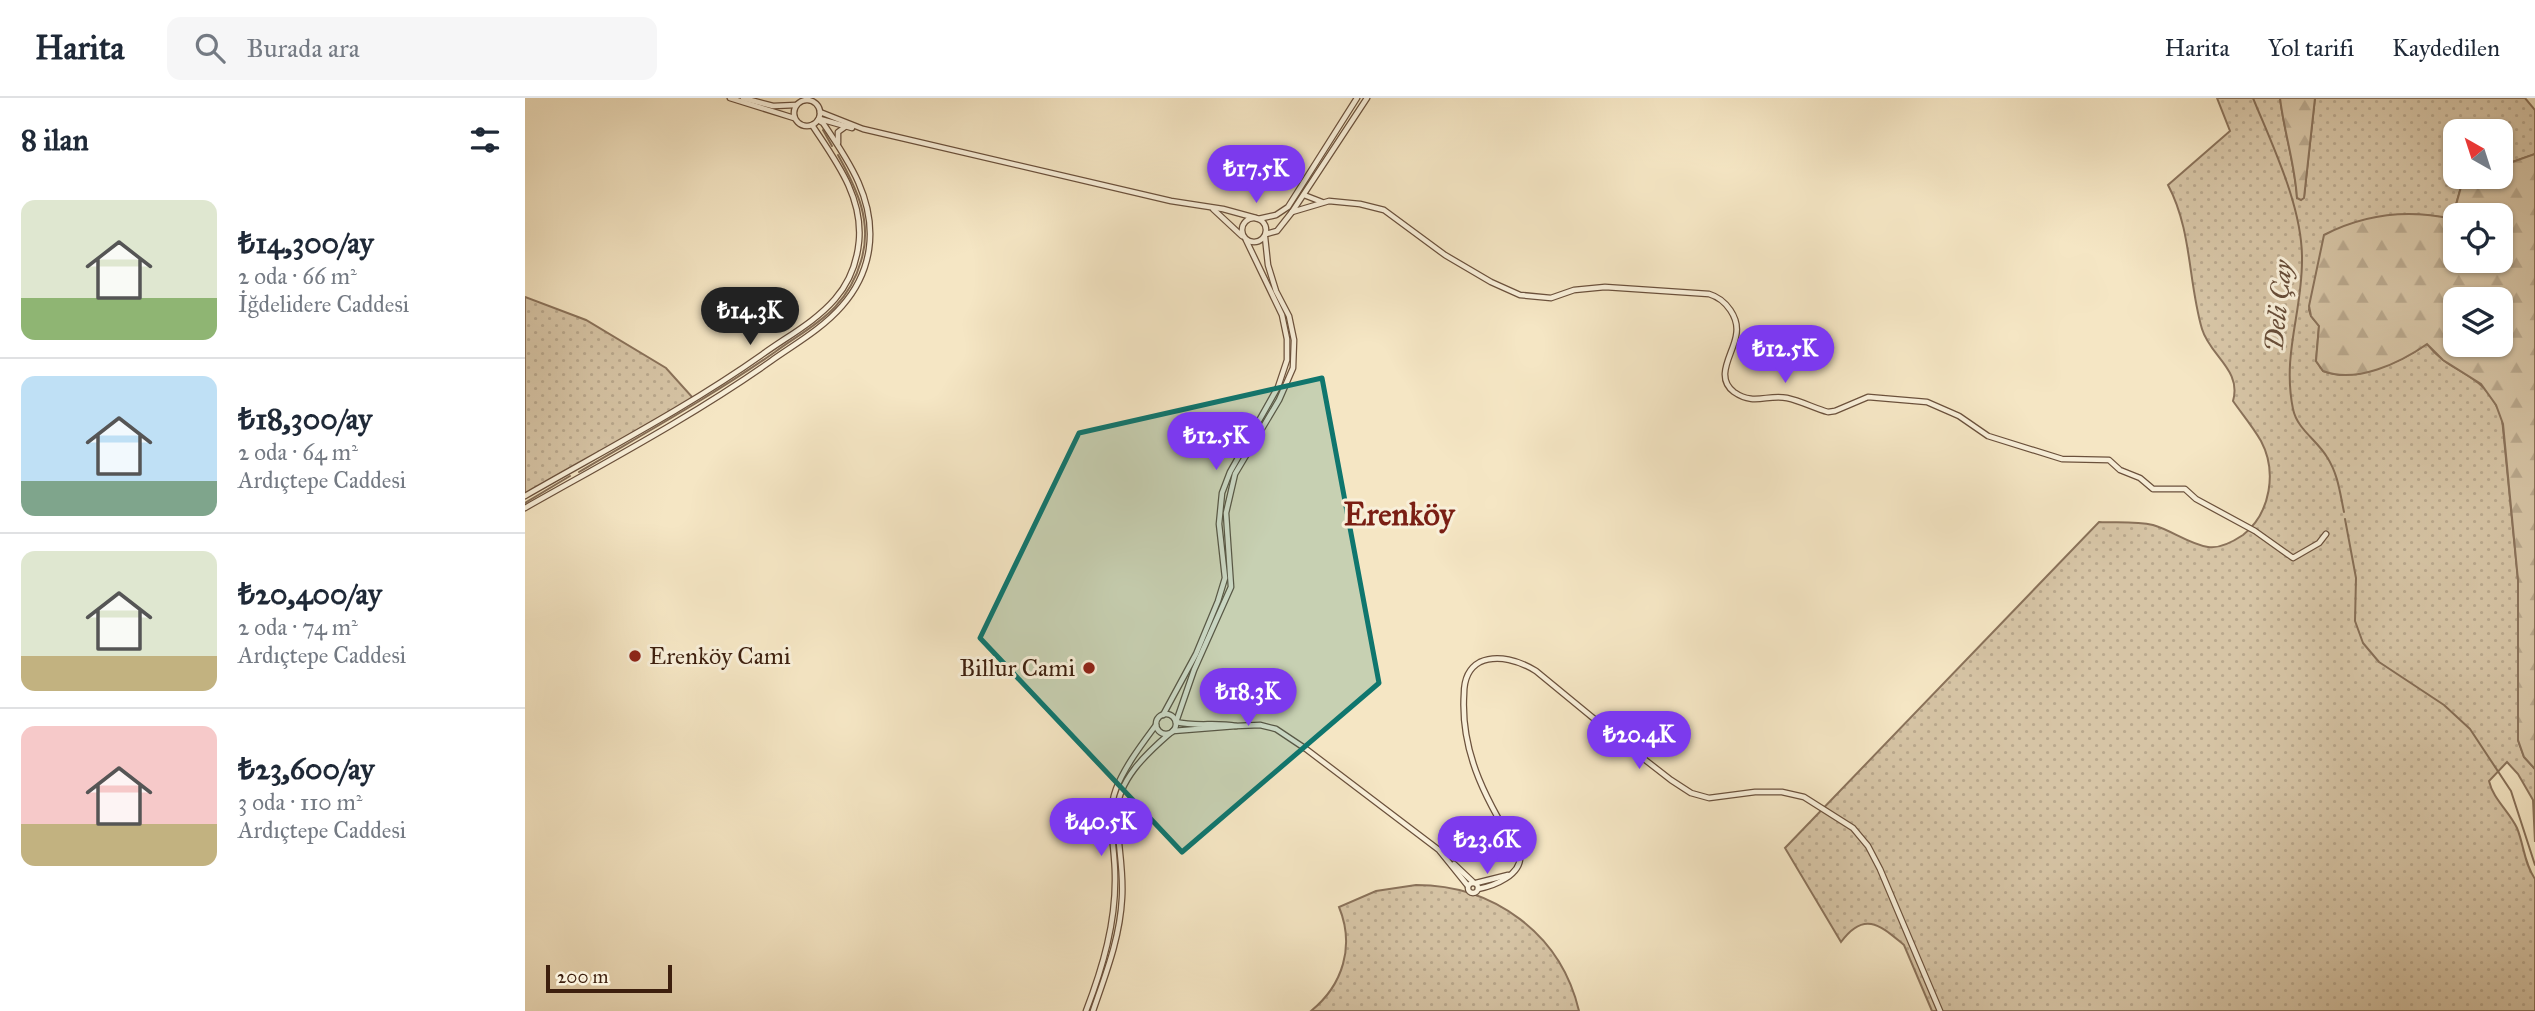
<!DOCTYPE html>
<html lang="tr">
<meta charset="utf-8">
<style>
:root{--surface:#fff;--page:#f6f6f7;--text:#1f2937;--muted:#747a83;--line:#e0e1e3;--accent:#7c3aed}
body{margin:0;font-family:"IM FELL Great Primer",serif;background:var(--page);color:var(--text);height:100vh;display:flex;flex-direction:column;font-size:26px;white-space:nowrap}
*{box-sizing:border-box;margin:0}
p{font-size:23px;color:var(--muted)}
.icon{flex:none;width:38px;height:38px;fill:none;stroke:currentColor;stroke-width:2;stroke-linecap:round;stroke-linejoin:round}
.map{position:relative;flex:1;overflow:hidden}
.side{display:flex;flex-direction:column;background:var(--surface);width:525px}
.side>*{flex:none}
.needle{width:46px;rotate:321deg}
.fabs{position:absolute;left:1918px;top:21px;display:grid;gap:14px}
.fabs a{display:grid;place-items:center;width:70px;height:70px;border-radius:14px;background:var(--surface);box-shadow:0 2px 5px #0004;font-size:35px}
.scale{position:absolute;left:21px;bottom:18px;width:126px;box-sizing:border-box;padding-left:7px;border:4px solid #3d1f0e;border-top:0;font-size:19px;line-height:24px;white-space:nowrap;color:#3d1f0e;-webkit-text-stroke:5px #f8efd9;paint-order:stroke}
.price{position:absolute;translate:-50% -60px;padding:0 16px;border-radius:24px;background:var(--accent);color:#fff;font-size:23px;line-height:46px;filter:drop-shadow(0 2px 4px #0008)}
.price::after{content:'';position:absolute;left:50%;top:42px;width:21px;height:16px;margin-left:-10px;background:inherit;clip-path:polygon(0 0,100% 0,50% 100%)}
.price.on{background:#222;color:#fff}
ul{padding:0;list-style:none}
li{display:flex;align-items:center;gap:21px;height:175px;padding:0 21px}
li+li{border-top:2px solid var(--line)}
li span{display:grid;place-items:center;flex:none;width:196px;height:140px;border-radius:14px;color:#555}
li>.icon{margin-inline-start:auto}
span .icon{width:84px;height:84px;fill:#fffc;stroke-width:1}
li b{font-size:30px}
h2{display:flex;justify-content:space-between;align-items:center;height:84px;padding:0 21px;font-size:30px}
header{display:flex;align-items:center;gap:42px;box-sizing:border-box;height:98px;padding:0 35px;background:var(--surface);border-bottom:2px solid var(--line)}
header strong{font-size:33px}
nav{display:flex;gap:38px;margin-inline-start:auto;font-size:24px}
.search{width:490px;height:63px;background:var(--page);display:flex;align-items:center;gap:18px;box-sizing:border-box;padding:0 24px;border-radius:14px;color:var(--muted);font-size:26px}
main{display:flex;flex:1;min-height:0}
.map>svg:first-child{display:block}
</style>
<header>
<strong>Harita</strong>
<div class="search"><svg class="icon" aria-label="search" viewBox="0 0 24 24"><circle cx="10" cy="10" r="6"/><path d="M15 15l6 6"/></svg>Burada ara</div>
<nav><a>Harita</a><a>Yol tarifi</a><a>Kaydedilen</a></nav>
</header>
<main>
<section class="side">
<h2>8 ilan<svg class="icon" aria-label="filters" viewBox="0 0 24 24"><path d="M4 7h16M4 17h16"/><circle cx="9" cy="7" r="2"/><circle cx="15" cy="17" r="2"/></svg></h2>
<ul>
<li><span style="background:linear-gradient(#dfe7d0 70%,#8fb573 0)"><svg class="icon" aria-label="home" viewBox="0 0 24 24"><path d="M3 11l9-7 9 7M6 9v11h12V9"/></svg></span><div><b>₺14,300/ay</b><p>2 oda · 66 m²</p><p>İğdelidere Caddesi</p></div></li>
<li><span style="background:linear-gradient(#bfe0f5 75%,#7fa58c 0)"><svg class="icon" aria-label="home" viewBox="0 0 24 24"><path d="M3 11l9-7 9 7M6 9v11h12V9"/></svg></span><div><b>₺18,300/ay</b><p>2 oda · 64 m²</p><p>Ardıçtepe Caddesi</p></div></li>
<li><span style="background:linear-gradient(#dfe7d0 75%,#c2b280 0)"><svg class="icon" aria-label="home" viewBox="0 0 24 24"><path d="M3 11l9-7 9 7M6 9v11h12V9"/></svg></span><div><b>₺20,400/ay</b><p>2 oda · 74 m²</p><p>Ardıçtepe Caddesi</p></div></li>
<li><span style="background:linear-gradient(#f6c9c9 70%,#c2b280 0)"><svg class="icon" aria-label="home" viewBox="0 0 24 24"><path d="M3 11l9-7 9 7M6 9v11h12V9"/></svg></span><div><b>₺23,600/ay</b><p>3 oda · 110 m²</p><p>Ardıçtepe Caddesi</p></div></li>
</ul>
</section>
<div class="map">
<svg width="2010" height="913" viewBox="0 0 2010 913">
<defs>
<pattern id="grass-dots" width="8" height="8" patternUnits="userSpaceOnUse" patternTransform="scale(1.75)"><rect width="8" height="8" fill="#d6c4a5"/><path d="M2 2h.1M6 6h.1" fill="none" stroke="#b9a88d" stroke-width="1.8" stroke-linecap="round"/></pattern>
<pattern id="forest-firs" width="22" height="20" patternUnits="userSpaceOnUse" patternTransform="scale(1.75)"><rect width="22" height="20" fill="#d6c4a5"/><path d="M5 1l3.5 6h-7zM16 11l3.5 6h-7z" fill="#b9a88d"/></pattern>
</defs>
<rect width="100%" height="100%" fill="#f5e6c4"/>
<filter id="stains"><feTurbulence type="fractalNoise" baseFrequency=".00286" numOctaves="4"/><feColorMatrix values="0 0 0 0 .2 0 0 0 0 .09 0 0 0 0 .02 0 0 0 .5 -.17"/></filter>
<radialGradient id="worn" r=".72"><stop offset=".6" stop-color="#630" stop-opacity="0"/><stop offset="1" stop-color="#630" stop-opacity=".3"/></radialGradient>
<g fill="url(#grass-dots)" stroke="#8a725a" stroke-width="2">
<path d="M1692,0h63c4,34 15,66 17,100l7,-1 11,-99h210l10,12v44l-34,12v-35h-46v46h23l-17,10 -9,32c-44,-9 -87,-4 -127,16l-16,75 2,6 8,10 -3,35 7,10c32,12 78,-9 104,-27 25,33 57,25 75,74l16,162v160l6,17 11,12v73l-2,-42 -15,-26 -11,-12 -18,19c4,18 20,30 28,47 7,17 7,35 18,51v132h-603l-28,-66c-22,-18 -39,-36 -63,-3l-56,-94 314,-326c17,1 37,-1 54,3 18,5 36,19 55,22 12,2 26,-6 35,-12 28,-22 34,-64 18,-94 -8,-14 -19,-27 -28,-40 9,-31 -23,-45 -31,-72 -14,-48 -10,-99 -34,-144l62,-54z"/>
<path d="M0,199l61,23 80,48 27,30 -168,97z"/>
<path d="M891,787c78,0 145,49 163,126h-268c32,-26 44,-65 28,-104l37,-16z"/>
</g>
<g fill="url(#forest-firs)" stroke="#8a725a" stroke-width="2" fill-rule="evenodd">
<path d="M1755,0h35l-11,100 -3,2 -4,-2c-2,-34 -13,-66 -17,-100z"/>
<path d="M2010,56v615l-11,-12 -6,-17v-160l-15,-156 -7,-19 -15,-21 -38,-24 -16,-16c-27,19 -71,40 -104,27l-7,-10 3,-35 -8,-10 -2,-10 15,-71c41,-21 83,-26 128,-16l9,-32 17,-10h23v-11zM1976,117v46h-46v-46zM1976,201v46h-46v-46z"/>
</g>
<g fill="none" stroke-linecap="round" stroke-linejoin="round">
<g stroke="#866e56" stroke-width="2">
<path d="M1728,0c20,49 50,110 49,163 0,52 -20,94 -9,148 4,20 24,31 34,48 11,17 13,36 17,55"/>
<path d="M298,32l9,16"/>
<path d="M54,374c66,-39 133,-76 196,-120 20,-15 42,-26 60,-45 12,-13 21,-28 26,-46 12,-39 -4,-72 -23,-106"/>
<path d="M0,405l45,-27"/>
<path d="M1820,421l11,59 -1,43 8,22 16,19 65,43 26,24 41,62 24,74"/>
</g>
<defs>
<g id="minor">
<path d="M205,0l64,20"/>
<path d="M218,0l30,8 23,-1"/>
<circle cx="282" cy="15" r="13"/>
<path d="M295,14l43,17 308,72 52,8 33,9"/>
<path d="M295,21l32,9"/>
<path d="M313,45v-11l7,-5"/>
<path d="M779,97l18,7"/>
<path d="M688,111l29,27"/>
<path d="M767,114l37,-11 31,3 24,6 61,45 46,27 29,13 31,3 23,-8 31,-3 104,7c17,5 31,24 27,42 -3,18 -22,41 -2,56 20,14 33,2 53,6 14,3 27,10 41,14l7,-1 33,-14 59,5 32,14 29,20 74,23 47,1 11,10 20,8 13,11h32l11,10 59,32 38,27 26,-15 7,-9"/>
<circle cx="729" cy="132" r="12"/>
<path d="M733,121l18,-4 12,-8 69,-109"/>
<path d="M741,136l11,-3 15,-19 75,-114"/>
<path d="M0,398c80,-46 163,-89 238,-142 25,-18 52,-32 72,-55 14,-16 22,-37 24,-58 4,-45 -24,-81 -47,-116"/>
<path d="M0,410c83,-47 168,-92 246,-147 24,-17 51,-32 71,-55 14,-16 24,-36 27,-57 7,-48 -20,-88 -46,-126l-5,-3"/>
<circle cx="641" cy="626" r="10"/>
<path d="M638,617l33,-61 22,-53 7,-23 -6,-54 3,-31 8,-21 48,-85 9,-27v-21l-5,-24 -36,-75"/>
<path d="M711,628l24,-1 16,4 30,20 133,101 29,36"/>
<path d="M648,633l63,-5c-20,-4 -40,1 -60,-4l18,-52 37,-83 -5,-74 9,-39 44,-74 14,-32 1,-28 -5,-24 -13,-25 -8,-26 -3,-28"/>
<path d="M929,766l19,18"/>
<circle cx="948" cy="790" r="5"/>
<path d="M951,785l32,-8"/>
<path d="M953,791c16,-3 44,-14 42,-34 -31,-51 -60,-99 -56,-161 0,-13 3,-25 16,-32 18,-8 40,-1 56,9l90,74 45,35 20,13 18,5 46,-6h27l22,5 49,31 15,18 12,23 60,142"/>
<path d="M561,913c17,-44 30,-89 29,-136 0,-28 -9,-60 1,-86 9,-23 26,-45 40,-64"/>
<path d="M568,913c13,-38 27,-73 29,-113 2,-29 -5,-57 -5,-86 1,-32 29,-58 52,-78"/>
</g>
</defs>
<use href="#minor" stroke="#6b513c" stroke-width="7"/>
<use href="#minor" stroke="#f8efd9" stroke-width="4.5"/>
</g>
<path fill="#0f766e" fill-opacity="0.2" stroke="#0f766e" stroke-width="5" stroke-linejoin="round" d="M797,280l57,305 -197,169 -202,-214 99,-205z"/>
<g fill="#8f2418" stroke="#f8efd9" stroke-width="2.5">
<circle cx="110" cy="558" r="7"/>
<circle cx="564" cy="570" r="7"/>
</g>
<g text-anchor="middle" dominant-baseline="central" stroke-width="6" stroke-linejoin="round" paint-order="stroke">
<g font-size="24" fill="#3d1f0e" stroke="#f8efd9" text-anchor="start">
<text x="124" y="558">Erenköy Cami</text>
<text x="550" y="570" text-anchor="end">Billur Cami</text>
</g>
<g font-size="26" font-style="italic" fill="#674d38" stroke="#f8efd9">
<text transform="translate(1753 208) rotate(-84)">Deli Çay</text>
</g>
<g font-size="32" font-weight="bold" fill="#7a1f14" stroke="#f8efd9">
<text x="874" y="416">Erenköy</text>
</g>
</g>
<rect width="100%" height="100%" filter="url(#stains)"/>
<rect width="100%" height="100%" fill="url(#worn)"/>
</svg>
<div class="fabs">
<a><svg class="needle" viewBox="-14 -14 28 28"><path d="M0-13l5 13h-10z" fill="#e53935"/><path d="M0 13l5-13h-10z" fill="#747a83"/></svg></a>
<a><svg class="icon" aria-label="locate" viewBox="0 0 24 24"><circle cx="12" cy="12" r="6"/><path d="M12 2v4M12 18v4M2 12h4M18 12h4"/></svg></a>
<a><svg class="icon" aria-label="layers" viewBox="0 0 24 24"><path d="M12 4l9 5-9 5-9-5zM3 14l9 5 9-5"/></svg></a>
</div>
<div class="scale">200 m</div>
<b class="price" style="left:731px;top:107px">₺17.5K</b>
<b class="price on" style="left:225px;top:249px">₺14.3K</b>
<b class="price" style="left:1260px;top:287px">₺12.5K</b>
<b class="price" style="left:691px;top:374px">₺12.5K</b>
<b class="price" style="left:723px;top:630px">₺18.3K</b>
<b class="price" style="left:1114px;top:673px">₺20.4K</b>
<b class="price" style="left:576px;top:760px">₺40.5K</b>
<b class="price" style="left:962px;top:778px">₺23.6K</b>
</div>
</main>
